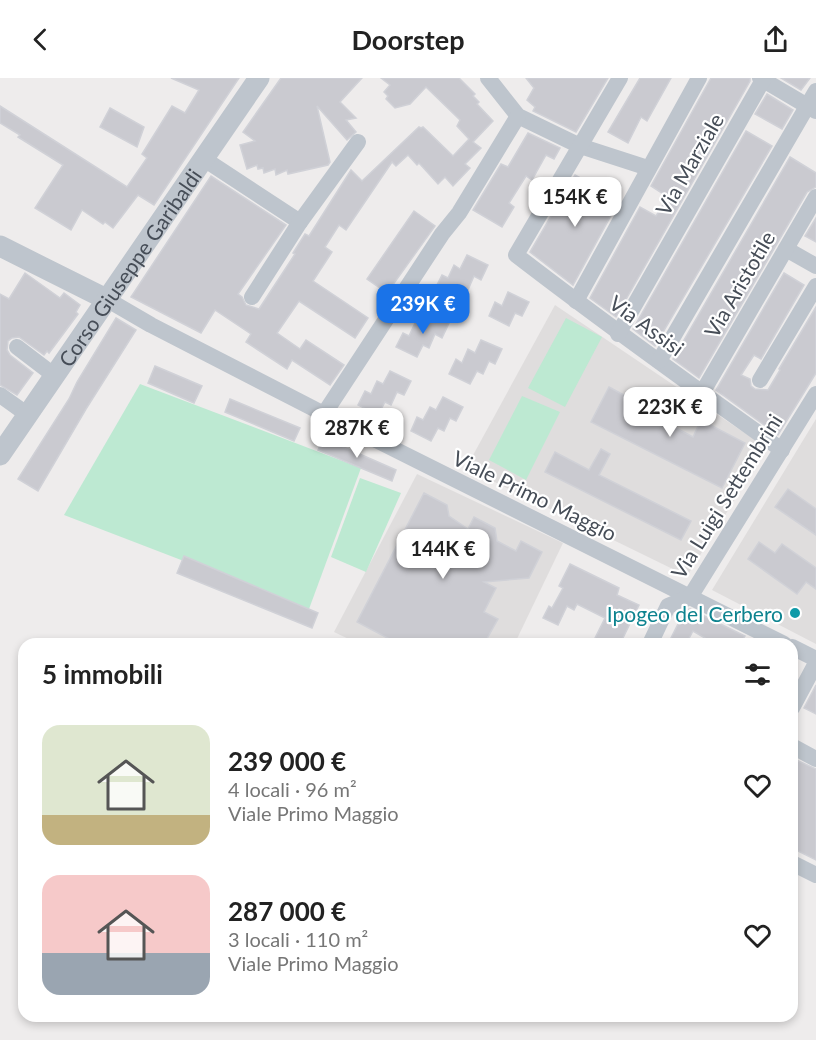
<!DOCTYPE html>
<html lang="it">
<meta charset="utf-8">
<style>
:root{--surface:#fff;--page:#f2f2f2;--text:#222;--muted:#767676;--accent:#1a73e8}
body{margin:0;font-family:Lato,sans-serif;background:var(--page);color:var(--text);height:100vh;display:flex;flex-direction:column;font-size:22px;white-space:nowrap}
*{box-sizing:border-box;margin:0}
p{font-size:20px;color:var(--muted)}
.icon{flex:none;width:33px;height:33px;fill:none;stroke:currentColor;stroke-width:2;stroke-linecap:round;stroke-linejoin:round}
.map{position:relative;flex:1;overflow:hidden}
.panel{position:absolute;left:18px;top:560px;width:780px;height:384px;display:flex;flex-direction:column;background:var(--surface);border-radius:18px;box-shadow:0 3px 9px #0003}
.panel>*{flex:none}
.price{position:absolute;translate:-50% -51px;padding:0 14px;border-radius:12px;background:#fff;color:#222;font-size:20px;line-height:39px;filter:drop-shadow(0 2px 3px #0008)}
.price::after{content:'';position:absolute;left:50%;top:36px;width:18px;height:14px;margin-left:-9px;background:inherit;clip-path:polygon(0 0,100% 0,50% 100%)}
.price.selected{background:var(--accent);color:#fff}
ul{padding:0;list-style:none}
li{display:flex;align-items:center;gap:18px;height:150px;padding:0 24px}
li span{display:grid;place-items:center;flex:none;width:168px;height:120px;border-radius:18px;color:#555}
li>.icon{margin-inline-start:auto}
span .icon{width:72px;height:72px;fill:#fffc;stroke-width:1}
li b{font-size:26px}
h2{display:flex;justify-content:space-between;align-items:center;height:72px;padding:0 24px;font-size:26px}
header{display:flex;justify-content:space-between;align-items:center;height:78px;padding:0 24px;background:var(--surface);font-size:27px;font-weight:700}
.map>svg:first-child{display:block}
</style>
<header><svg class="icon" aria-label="back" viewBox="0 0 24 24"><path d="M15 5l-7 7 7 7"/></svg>Doorstep<svg class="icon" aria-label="share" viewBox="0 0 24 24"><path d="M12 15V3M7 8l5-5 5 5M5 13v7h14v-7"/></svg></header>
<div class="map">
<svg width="816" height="962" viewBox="0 0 816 962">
<rect width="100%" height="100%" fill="#eeecec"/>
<g fill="#dfdddd">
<path d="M555,227l212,143 -80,128 -221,-108z"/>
<path d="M816,341v225l-104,-54z"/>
<path d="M417,396l146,69 -48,100h-158l-23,-11z"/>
</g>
<g fill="#bde9d2">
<path d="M566,240l36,19 -37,70 -37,-19z"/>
<path d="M140,306l221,84 -52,141 -245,-94z"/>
<path d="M522,318l38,16 -34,68 -37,-20z"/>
<path d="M360,400l41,15 -35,79 -35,-15z"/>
</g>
<g fill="#cacad0" stroke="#d0d1d7" stroke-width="1.5">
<path d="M171,0h68l-85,127 -16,-10 -25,33 -8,-6 -2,2 -21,-14 -11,20 -36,-22 28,-43 -45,-28 2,-2 -20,-12v-17l127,81 20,-29 -5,-4 30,-48 13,7 14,-23z"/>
<path d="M281,0h81l-22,24 16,16 -10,2 10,12 -9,8 -30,-34 13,56 -2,3 -40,9 -1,-4 -11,5 -1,-6 -11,4 -1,-5 -5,1 -1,-4 -10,4 -7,-24 15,-4 -12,-9z"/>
<path d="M381,0h78l16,16 -2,2 6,6 -2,2 16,17 -20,21 8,6 -16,16 5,4 -17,18 -8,-9 -7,7 -19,-21 -2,2 -9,-10 -12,11 -4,-4 -46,68 -7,-5 -14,22 7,5 -19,29 55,37 -13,20 -56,-37 -22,32 23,16 6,-9 38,25 -14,20 -38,-25 -5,9 -41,-27 5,-8 -36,-24 -14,23 -70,-36 80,-121 75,49 -48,69 4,3 4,8 13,4 36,-55 -2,-1 12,-19 4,2 42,-66 11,11 57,-54 2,1 2,-1 30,29 16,-17 -12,-13 3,-6 -34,-33 -16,17 -15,4 -9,-9 2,-3 -4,-4 6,-7z"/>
<path d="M526,0h82l-32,54 -43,-21 2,-4 -8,-7 7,-12z"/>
<path d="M640,0h31l-24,43 -6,-4 -13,26 -20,-11z"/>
<path d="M711,0h39v3l-134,236 -26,-19 50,-91 16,9 12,-19 -17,-11z"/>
<path d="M781,0h29l-9,12z"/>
<path d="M767,16l26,16 -11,19 -27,-15z"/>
<path d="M110,30l34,19 -7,20 -37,-20z"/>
<path d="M746,53l26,15 -117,200 -22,-17z"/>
<path d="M528,55l32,15 -6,11 -8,-4 -14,25 -6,-4 -17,27 5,4 -12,20 -29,-17 28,-46 7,3z"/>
<path d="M790,79l26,16v14l-9,5 -108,186 -26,-19z"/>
<path d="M575,97l32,18 1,-1 12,7 -47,86 -43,-33z"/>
<path d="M414,133l21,15 -48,67 -20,-14z"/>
<path d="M816,140v24l-11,-6z"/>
<path d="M467,177l21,10 -7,15 -7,-4 -6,14 -6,-4 -7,13 -20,-10 7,-14 6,3 6,-13 6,4z"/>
<path d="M25,195l35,25 4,-5 16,12 -4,7 2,2 -29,39 -2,-2 -3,4 -25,-18 -7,1 -4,3 -1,9 3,5 23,18 -16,22 -17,-10v-91l9,5z"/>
<path d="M784,195l20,12 -43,74 -7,-4 -13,20 9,4 1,7 4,3 13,1 12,-20 -1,-1 37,-62v66l-38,62 -62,-45z"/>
<path d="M508,214l21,10 -7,14 -7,-3 -6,13 -20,-10 6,-14 7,4z"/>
<path d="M428,235l21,10 -7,15 -7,-4 -6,14 -6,-3 -6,12 -21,-10 7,-14 6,3 6,-13 7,4z"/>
<path d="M116,240l20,12 -50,79 -48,82 -20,-12 51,-80 8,-17z"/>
<path d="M481,262l21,9 -7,15 -6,-3 -6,13 -6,-3 -7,13 -21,-10 7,-15 6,4 6,-14 7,4z"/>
<path d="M155,288l47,20 -8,17 -46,-20z"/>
<path d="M390,293l21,10 -7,14 -7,-3 -6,13 -6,-3 -7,13 -20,-10 7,-14 6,3 6,-13 6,3z"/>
<path d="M609,309l48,26 -2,4 38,20 8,-17 44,23 -23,45 -131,-66z"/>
<path d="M443,319l20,10 -7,14 -6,-3 -6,13 -6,-3 -7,13 -20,-10 6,-14 6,3 7,-13 6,3z"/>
<path d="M230,321l70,29 -6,13 -69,-29z"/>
<path d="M323,360l73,32 -4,11 -74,-31z"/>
<path d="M601,371l9,5 -11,21 92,46 -10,19 -136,-68 10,-20 34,18z"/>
<path d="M788,411l28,20v26l-41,-28z"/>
<path d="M424,415l23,12 2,11 19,13 6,-12 21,11 2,13 19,10 5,-10 21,11 -13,26 -45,4 12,6 -12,24 14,7 -14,25h-76l-9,-4 -2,3 -40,-21z"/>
<path d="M759,464l16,11 7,-9 34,24v21l-10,-7 -9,12 -49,-35z"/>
<path d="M184,478l134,57 -6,15 -135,-55z"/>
<path d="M570,486l49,24 -2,7 22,10 -19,39h-28l13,-26 -28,-14 -3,6 -7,-4 -9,19 -15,-7 6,-12 3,2 11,-20 -4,-2z"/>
<path d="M690,531l55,27 -6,8h-24l-22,-13 -7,13h-18l17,-34z"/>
<path d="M816,607v29l-12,-6z"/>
<path d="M792,680l24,11v91l-24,-12z"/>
</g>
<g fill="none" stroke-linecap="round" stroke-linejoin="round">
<g stroke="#bec5cd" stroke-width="16">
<path d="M488,0l30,38 62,30 68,22"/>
<path d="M620,0l-104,177c87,67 176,131 266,195"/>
<path d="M760,0l56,33"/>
<path d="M204,81l96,63"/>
<path d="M786,171l30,17"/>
<path d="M252,219l48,-75 58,-80"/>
<path d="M108,222l43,25 173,89 460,230"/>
<path d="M576,223l123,-223"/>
<path d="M618,256l145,-254"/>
<path d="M17,269l38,29"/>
<path d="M659,283l157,-270"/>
<path d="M760,302l56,-94"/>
<path d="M702,315l114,-196"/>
<path d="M0,317l28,20"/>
<path d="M324,336l118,-180 17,-21 59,-97"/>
<path d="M650,566l18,-38 22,-9 126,-203"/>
<path d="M792,569l24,12"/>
<path d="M792,630l24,-45"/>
<path d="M792,668l24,13"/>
<path d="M792,785l24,12"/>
</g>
<g stroke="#bec5cd" stroke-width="21">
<path d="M0,168l108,54"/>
<path id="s1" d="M0,377l259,-377"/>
</g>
</g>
<circle fill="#0f9aa8" stroke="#fff" stroke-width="2" cx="795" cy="535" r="6"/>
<g text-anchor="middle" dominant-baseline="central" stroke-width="4.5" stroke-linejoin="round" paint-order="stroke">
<g font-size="21" fill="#464d57" stroke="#fff">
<text transform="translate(689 86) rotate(-60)">Via Marziale</text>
<text stroke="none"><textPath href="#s1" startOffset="228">Corso Giuseppe Garibaldi</textPath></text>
<text transform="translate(739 206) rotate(-60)">Via Aristotile</text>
<text transform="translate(647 247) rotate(36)">Via Assisi</text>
<text transform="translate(535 417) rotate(26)">Viale Primo Maggio</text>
<text transform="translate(726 418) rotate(-58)">Via Luigi Settembrini</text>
</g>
<g font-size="21" fill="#0d838f" stroke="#fff" text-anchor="end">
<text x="783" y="535">Ipogeo del Cerbero</text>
</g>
</g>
</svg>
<b class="price" style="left:575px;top:150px">154K €</b>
<b class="price selected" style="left:423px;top:257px">239K €</b>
<b class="price" style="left:670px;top:360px">223K €</b>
<b class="price" style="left:357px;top:381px">287K €</b>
<b class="price" style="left:443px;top:502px">144K €</b>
<section class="panel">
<h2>5 immobili<svg class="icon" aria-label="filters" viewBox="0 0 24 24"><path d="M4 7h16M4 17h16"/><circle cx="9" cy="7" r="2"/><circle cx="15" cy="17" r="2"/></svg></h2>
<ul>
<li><span style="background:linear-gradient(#dfe7d0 75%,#c2b280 0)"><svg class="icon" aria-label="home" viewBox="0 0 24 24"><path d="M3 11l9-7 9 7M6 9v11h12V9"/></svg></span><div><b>239 000 €</b><p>4 locali · 96 m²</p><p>Viale Primo Maggio</p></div><svg class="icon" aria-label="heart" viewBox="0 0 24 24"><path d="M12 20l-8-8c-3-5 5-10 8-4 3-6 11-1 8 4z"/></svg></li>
<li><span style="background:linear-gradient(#f6c9c9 65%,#9aa5b1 0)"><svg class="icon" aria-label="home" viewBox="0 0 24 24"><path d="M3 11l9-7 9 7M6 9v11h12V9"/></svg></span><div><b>287 000 €</b><p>3 locali · 110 m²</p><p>Viale Primo Maggio</p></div><svg class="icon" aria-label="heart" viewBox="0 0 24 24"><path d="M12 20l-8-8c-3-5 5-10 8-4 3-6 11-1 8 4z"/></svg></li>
</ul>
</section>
</div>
